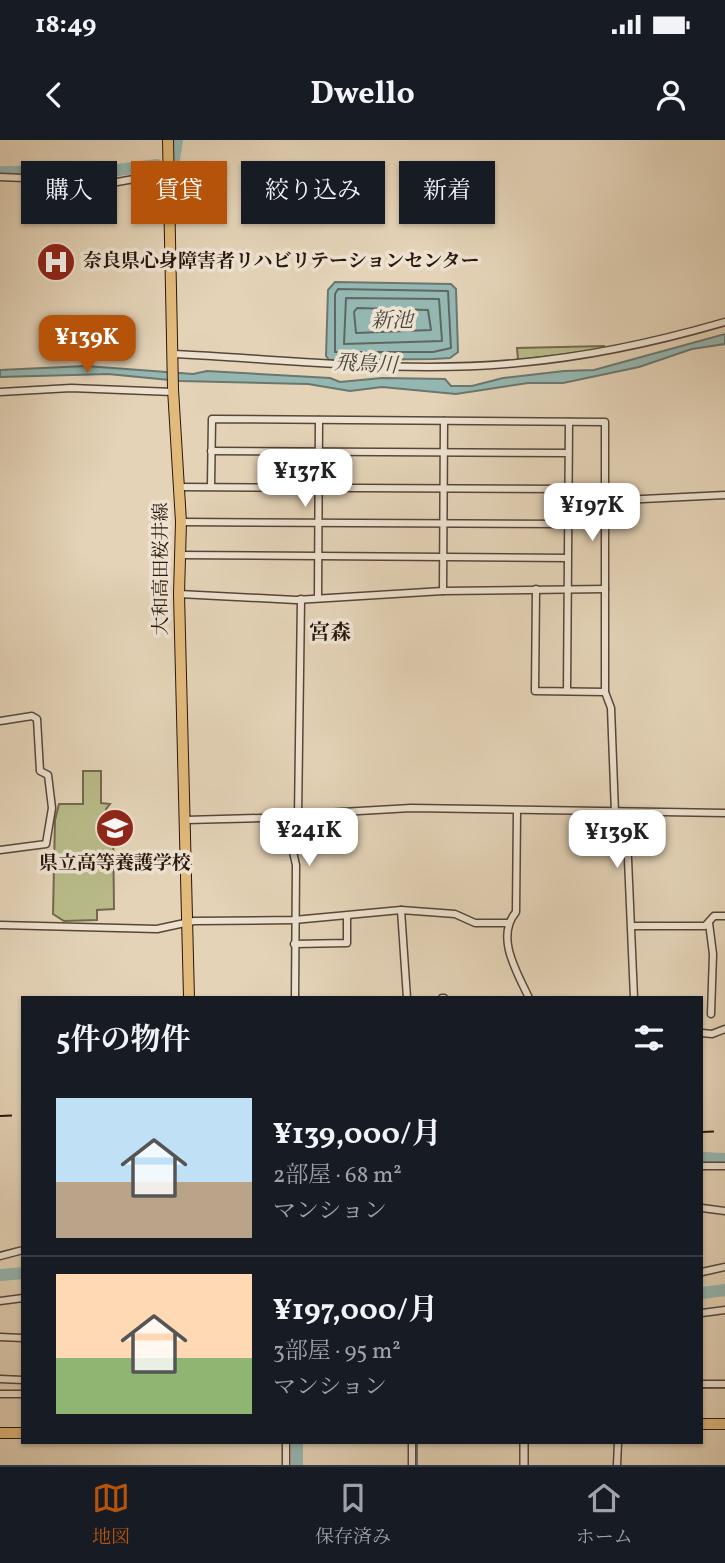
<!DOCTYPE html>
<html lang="ja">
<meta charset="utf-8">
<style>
:root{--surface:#171b24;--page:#242831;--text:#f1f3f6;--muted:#9ea1a6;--line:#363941;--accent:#b45309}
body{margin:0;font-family:Vollkorn,"Noto Serif JP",serif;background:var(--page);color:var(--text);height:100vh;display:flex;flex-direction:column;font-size:26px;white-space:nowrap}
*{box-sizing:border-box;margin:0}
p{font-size:23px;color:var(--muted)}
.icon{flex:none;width:38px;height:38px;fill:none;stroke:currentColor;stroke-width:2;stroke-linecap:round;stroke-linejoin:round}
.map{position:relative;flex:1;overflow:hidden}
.sheet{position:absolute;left:21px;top:856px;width:682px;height:448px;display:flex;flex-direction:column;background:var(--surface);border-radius:0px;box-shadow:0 2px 5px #0004}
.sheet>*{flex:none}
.hud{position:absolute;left:21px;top:21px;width:684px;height:63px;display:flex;gap:14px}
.price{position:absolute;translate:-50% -60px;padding:0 16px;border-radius:14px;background:#fff;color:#222;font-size:23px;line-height:46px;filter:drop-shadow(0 2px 4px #0008)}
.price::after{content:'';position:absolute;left:50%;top:42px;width:21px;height:16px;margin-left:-10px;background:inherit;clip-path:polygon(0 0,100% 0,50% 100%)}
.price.current{background:var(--accent);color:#fff}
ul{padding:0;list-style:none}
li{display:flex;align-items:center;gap:21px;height:175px;padding:0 35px}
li+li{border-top:2px solid var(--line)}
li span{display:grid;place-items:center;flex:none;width:196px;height:140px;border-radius:0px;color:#555}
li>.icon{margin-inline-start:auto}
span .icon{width:84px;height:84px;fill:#fffc;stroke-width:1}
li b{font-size:30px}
h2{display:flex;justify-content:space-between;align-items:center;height:84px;padding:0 35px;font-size:30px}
.tag{padding:0 24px;border-radius:0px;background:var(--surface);box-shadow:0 2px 5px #0004;font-size:24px;line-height:63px}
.tag.current{background:var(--accent);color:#fff}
.status{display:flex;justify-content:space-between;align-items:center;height:49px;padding:0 35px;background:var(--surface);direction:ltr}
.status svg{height:19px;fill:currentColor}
header{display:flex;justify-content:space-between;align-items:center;height:91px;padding:0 35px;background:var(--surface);font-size:32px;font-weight:700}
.tabs{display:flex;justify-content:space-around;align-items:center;height:98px;border-top:2px solid var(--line);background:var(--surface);font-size:19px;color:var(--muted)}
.tabs a{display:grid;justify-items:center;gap:4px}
.tabs .current{color:var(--accent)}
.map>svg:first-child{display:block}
</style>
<div class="status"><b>18:49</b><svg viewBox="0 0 49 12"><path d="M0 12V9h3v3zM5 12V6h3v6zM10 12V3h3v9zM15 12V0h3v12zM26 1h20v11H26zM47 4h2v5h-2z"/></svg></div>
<header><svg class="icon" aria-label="back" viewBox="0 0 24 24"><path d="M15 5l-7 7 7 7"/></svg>Dwello<svg class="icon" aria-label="person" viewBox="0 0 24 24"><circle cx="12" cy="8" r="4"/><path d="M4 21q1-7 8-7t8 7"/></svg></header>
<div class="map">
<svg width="725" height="1325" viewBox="0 0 725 1325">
<rect width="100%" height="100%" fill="#e4d3b7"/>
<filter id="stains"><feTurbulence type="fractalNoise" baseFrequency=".00286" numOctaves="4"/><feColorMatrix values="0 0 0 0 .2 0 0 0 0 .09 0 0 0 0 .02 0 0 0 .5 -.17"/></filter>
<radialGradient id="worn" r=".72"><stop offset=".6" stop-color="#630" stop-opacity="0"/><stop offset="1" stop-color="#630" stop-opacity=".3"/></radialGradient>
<g fill="#b9bb8a" stroke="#71694c" stroke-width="2">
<path d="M604,206v3l-86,11 -1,-12z"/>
<path d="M83,631h18v32l9,1 -4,5 7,13 1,87 -17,1v10l-33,1 -11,-7 2,-94 4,-16h24z"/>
</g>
<g fill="#95b7b1" stroke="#6a7770" stroke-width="2">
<path d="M335,142l116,2 5,5 2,63 -8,6 -17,1 -104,1 -3,-4 2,-66z"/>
<path d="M725,194v10l-33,5 -53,18 -76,16h-35l-72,11 -74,-7 -32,4 -42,-7 -128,-3 -72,-7 -108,3v-7l86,-4 107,8 14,-3 123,7 10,4 42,-4 63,1 6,7h21l31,-8 61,-7 30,-1z"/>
</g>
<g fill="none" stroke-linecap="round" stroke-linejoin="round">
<g stroke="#5f6760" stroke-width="2">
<path d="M338,149l110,2 3,57 -18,4h-98v-58z"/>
<path d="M346,158l93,1 3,42 -98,3z"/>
<path d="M357,168l71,2 3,20 -75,3 -2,-21z"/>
</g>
<g stroke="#6a7770" stroke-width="2">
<path d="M702,1248h23"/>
<path d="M417,1325v-23"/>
</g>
<g stroke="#95b7b1" stroke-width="12">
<path d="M174,19l3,-19"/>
<path d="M0,32l110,-1 47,-6"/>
<path d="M702,1018l23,1"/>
<path d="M0,1135l23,-2"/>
<path d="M702,1153l23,-3"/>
<path d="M297,1302v23"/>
</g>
<defs>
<g id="minor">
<path d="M0,37l117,5 51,-9"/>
<path d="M172,214c114,5 231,20 345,9 71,-6 139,-21 208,-41"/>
<path d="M0,252l71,-4 102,4"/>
<path d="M211,311l357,2"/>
<path d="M211,346l1,-67 393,3v270l6,16 4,105"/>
<path d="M179,347l389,2 54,11 103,-5"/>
<path d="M181,382l387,2"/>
<path d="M179,415l388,3"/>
<path d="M536,449l-1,102 70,1"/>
<path d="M443,451l1,-170"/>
<path d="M179,454l117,6 147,-9 162,-2"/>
<path d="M318,458l1,-178"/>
<path d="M567,551l2,-269"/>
<path d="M0,581l32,-5 5,3 3,52 8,4 4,33 -6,36 -46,6"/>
<path d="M517,672l-1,100c-21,25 1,60 13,86"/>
<path d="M626,673l8,185"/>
<path d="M186,680l112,-3 9,-3 104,-6 314,5"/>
<path d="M401,770l6,88"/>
<path d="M709,783l4,31 -2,60"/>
<path d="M0,785l157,4 37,-8 100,-1 107,-10 54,4 20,9h33"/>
<path d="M632,786h73l9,-10h11"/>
<path d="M294,804l53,-1v-27"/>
<path d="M295,858l1,-133 -5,-22 7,-26 3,-218"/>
<path d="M442,858h2"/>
<path d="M702,893l10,1 13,-5"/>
<path d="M702,1026h23"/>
<path d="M702,1068l23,3"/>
<path d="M0,1116l23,-6"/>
<path d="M702,1132l23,-5"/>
<path d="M0,1161l23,-3"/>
<path d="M702,1173l23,-3"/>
<path d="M0,1197l23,1"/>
<path d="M0,1239l23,1"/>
<path d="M702,1244h23"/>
<path d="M0,1254h23"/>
<path d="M286,1302v23"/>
<path d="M412,1302v23"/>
<path d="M617,1325l1,-23"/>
</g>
<path id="tertiary" d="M524,1325v-23"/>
<path id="primary" d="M168,0l5,249 8,133 -2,72 10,404"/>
<g id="trunk">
<path d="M702,1284h23"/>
<path d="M0,1293h23"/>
</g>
</defs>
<use href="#minor" stroke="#584638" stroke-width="9"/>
<use href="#tertiary" stroke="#584638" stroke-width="10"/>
<use href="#primary" stroke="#29170e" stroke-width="12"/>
<use href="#trunk" stroke="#29170e" stroke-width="12"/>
<use href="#minor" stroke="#ede2d0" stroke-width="6"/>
<use href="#tertiary" stroke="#ede2d0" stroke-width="7"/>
<use href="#primary" stroke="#e2ba7c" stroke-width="10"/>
<use href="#trunk" stroke="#e2ba7c" stroke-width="10"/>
<g stroke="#29170e" stroke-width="2" stroke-dasharray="12 12" stroke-linecap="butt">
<path d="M0,976l23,-1"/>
<path d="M702,992l23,-1"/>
</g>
</g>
<defs>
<symbol id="hospital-disc" viewBox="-11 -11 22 22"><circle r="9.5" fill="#8f2418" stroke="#ede2d0"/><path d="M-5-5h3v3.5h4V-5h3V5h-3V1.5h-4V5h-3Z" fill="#fff"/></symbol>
<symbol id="school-disc" viewBox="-11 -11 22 22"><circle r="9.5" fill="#8f2418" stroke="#ede2d0"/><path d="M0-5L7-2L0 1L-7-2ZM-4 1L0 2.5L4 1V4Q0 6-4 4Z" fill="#fff"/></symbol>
</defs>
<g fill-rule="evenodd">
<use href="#hospital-disc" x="34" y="100" width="44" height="44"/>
<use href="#school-disc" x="93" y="666" width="44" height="44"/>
</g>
<g text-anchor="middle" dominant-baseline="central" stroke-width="7" stroke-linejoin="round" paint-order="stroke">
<g font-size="19" font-weight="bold" fill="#29170e" stroke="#ede2d0" text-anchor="start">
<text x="83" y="122">奈良県心身障害者リハビリテーションセンター</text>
<text x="115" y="724" text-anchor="middle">県立高等養護学校</text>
</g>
<g font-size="19" fill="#29170e" stroke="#ede2d0">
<text transform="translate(162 429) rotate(-90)">大和高田桜井線</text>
</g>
<g font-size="21" font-style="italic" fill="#49473f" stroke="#ede2d0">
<text x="392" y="181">新池</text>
<text transform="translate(366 225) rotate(3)">飛鳥川</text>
</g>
<g font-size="21" font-weight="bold" fill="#29170e" stroke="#ede2d0">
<text x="330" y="493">宮森</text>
</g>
</g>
<rect width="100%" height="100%" filter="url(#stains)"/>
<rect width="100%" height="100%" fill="url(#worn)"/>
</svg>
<b class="price current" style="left:87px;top:235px">¥139K</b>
<b class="price" style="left:305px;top:369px">¥137K</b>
<b class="price" style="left:592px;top:403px">¥197K</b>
<b class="price" style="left:309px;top:728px">¥241K</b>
<b class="price" style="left:617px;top:730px">¥139K</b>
<div class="hud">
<a class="tag">購入</a>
<a class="tag current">賃貸</a>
<a class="tag">絞り込み</a>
<a class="tag">新着</a>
</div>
<section class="sheet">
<h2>5件の物件<svg class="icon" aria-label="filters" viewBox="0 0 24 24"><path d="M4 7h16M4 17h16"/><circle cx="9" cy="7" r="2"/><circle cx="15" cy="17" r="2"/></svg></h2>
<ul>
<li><span style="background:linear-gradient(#bfe0f5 60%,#b9a48a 0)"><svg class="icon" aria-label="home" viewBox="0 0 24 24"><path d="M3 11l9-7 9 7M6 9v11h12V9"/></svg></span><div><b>¥139,000/月</b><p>2部屋 · 68 m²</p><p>マンション</p></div></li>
<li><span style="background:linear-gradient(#ffd9b3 60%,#8fb573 0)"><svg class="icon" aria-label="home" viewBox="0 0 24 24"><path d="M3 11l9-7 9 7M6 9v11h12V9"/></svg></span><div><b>¥197,000/月</b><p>3部屋 · 95 m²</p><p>マンション</p></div></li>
</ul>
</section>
</div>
<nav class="tabs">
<a class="current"><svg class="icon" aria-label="map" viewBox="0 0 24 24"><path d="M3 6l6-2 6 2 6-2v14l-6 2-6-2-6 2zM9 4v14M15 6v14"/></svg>地図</a>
<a><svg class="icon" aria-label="saved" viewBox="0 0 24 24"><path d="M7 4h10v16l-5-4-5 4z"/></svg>保存済み</a>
<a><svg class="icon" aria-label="home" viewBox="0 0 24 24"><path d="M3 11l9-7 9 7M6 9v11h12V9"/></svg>ホーム</a>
</nav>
